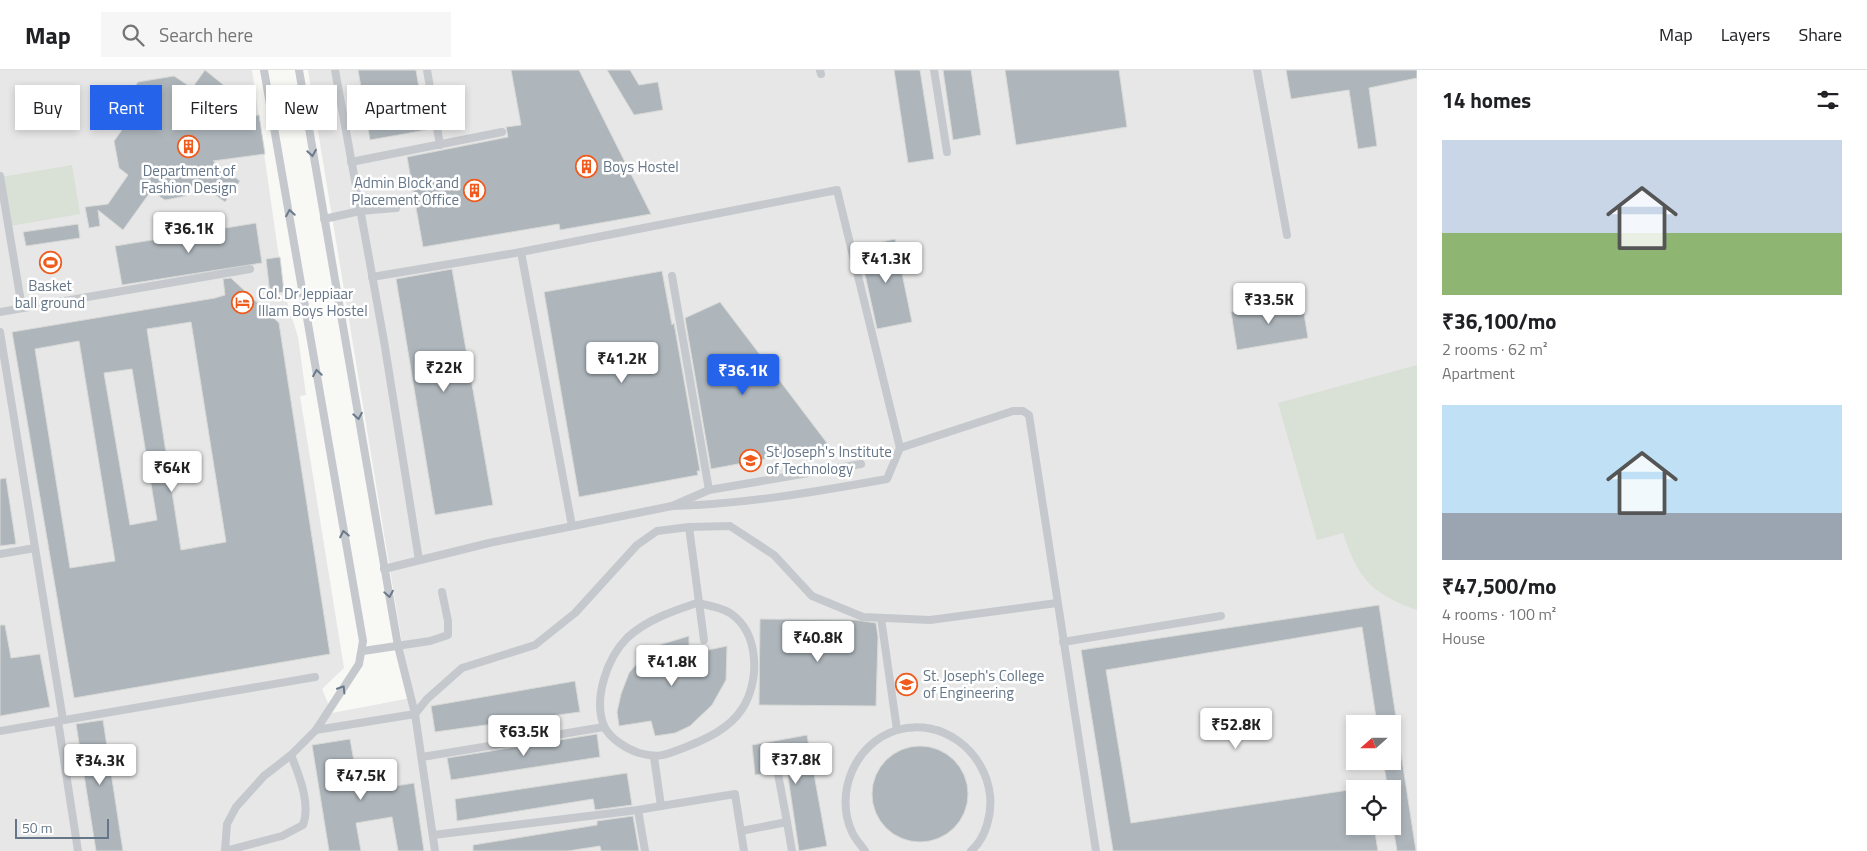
<!DOCTYPE html>
<meta charset="utf-8">
<style>
:root{--surface:#fff;--page:#f6f6f6;--text:#202124;--muted:#757577;--line:#e0e0e0;--accent:#2563eb}
body{margin:0;font-family:"Titillium Web",sans-serif;background:var(--page);color:var(--text);height:100vh;display:flex;flex-direction:column;font-size:19px;white-space:nowrap}
*{box-sizing:border-box;margin:0}
p{font-size:16px;color:var(--muted)}
.icon{flex:none;width:28px;height:28px;fill:none;stroke:currentColor;stroke-width:2;stroke-linecap:round;stroke-linejoin:round}
.map{position:relative;flex:1;overflow:hidden}
.panel{display:flex;flex-direction:column;background:var(--surface);width:450px}
.panel>*{flex:none}
.hud{position:absolute;left:15px;top:15px;width:475px;height:45px;display:flex;gap:10px}
.needle{width:32px;rotate:249deg}
.fabs{position:absolute;left:1346px;top:645px;display:grid;gap:10px}
.fabs a{display:grid;place-items:center;width:55px;height:55px;border-radius:0px;background:var(--surface);box-shadow:0 2px 8px #0003;font-size:25px}
.scale{position:absolute;left:15px;bottom:12px;width:94px;box-sizing:border-box;padding-left:5px;border:2px solid #657688;border-top:0;font-size:14px;line-height:18px;white-space:nowrap;color:#657688;-webkit-text-stroke:4px #fff;paint-order:stroke}
.price{position:absolute;translate:-50% -42px;padding:0 11px;border-radius:5px;background:#fff;color:#222;font-size:16px;line-height:32px;filter:drop-shadow(0 1px 2px #0008)}
.price::after{content:'';position:absolute;left:50%;top:30px;width:15px;height:11px;margin-left:-8px;background:inherit;clip-path:polygon(0 0,100% 0,50% 100%)}
.price.current{background:var(--accent);color:#fff}
ul{padding:0;list-style:none}
li{display:grid;align-content:center;gap:10px;height:265px;padding:0 25px}
li span{display:grid;place-items:center;height:155px;border-radius:0px;color:#555}
li>.icon{margin-inline-start:auto}
span .icon{width:90px;height:90px;fill:#fffc;stroke-width:1}
li b{font-size:21px}
h2{display:flex;justify-content:space-between;align-items:center;height:60px;padding:0 25px;font-size:21px}
.tag{padding:0 18px;border-radius:0px;background:var(--surface);box-shadow:0 2px 8px #0003;font-size:18px;line-height:45px}
.tag.current{background:var(--accent);color:#fff}
header{display:flex;align-items:center;gap:30px;box-sizing:border-box;height:70px;padding:0 25px;background:var(--surface);border-bottom:1px solid var(--line)}
header strong{font-size:24px}
nav{display:flex;gap:28px;margin-inline-start:auto;font-size:18px}
.search{width:350px;height:45px;background:var(--page);display:flex;align-items:center;gap:12px;box-sizing:border-box;padding:0 18px;border-radius:0px;color:var(--muted);font-size:19px}
main{display:flex;flex:1;min-height:0}
.map>svg:first-child{display:block}
</style>
<header>
<strong>Map</strong>
<div class="search"><svg class="icon" aria-label="search" viewBox="0 0 24 24"><circle cx="10" cy="10" r="6"/><path d="M15 15l6 6"/></svg>Search here</div>
<nav><a>Map</a><a>Layers</a><a>Share</a></nav>
</header>
<main>
<div class="map">
<svg width="1417" height="781" viewBox="0 0 1417 781">
<rect width="100%" height="100%" fill="#f8f8f5"/>
<path fill="#e6e7e6" fill-rule="evenodd" d="M0,0h252l32,222 14,45 8,58 -6,1 44,272 -22,21 10,24 79,-15 -103,-628h1109v781h-1417zM1355,654h37v37h-37zM1355,719h37v37h-37z"/>
<g fill="#d9e0d6">
<path d="M72,95l8,49 -70,12 -8,-49z"/>
<path d="M1417,295v245c-46,-16 -59,-32 -74,-77l-26,7 -39,-137z"/>
</g>
<g fill="#aeb6bc" stroke="#d9dad7" fill-rule="evenodd">
<path d="M205,0l21,17 -20,30 15,9 10,-8 28,-3 6,39 -52,7 27,20 -15,21 -29,-21 -10,15 -21,4 -14,-9 -28,39 -25,-20 2,16 -11,2 -4,-21 23,-3 20,-29 -9,-7 -5,-27 8,-11 -31,-22 17,-22 18,12 12,-16 36,-6 18,12z"/>
<path d="M358,0h58l10,60 -56,10z"/>
<path d="M511,0h68l72,144 -91,16 -1,-6 -136,23 -16,-90 101,-20 -2,-10 15,-2z"/>
<path d="M607,0h23l9,15 19,-3 5,28 -29,5z"/>
<path d="M894,0h26l14,89 -26,4z"/>
<path d="M943,0h28l10,65 -28,5z"/>
<path d="M1005,0h114l8,57 -111,18z"/>
<path d="M1286,0h131v8l-48,10 8,58 -19,3 -9,-59 -58,9z"/>
<path d="M256,153l6,40 -140,22 -7,-39z"/>
<path d="M78,154l2,14 -54,8 -3,-14z"/>
<path d="M895,169l17,83 -35,7 -18,-82z"/>
<path d="M280,187l4,35 -14,2 -4,-35z"/>
<path d="M452,199l41,236 -58,10 -39,-236z"/>
<path d="M662,201l10,54 2,-2 26,148h-3l1,4 -119,22 -35,-205z"/>
<path d="M231,208l48,45 51,331 -256,44 -62,-366 203,-34 10,-3 -2,-16zM191,252l35,220 -45,8 -34,-221zM79,271l36,220 -45,7 -35,-219zM132,299l25,151 -27,5 -26,-152z"/>
<path d="M1302,231l6,37 -71,12 -6,-38z"/>
<path d="M720,232l110,145 -119,22 -26,-151z"/>
<path d="M6,408l10,66 -16,2v-67z"/>
<path d="M1379,535l18,119h-20l-15,-97 -256,43 25,153 224,-34v37h19l4,25h-265l-32,-201z"/>
<path d="M760,549l96,1 20,3 2,14 -2,69 -117,-1z"/>
<path d="M0,555h5l6,33 29,-4 10,53 -50,9z"/>
<path d="M689,566v18l38,-8 -1,34 -14,25 -22,21 -15,7 -20,3 -4,-15 -32,5 -2,-14 4,-18 8,-21 11,-13 19,-15z"/>
<path d="M575,611l5,31 -145,20 -4,-26z"/>
<path d="M103,650l20,131h-27l-20,-127z"/>
<path d="M597,664l3,23 -149,23 -4,-22z"/>
<path d="M1392,664h6l18,117h-19l-5,-30v-32h-4l-5,-28h9z"/>
<path d="M807,665l20,111 -28,5 -12,-81 -10,-2 -4,4 -18,3 -3,-30z"/>
<path d="M350,669l7,39 18,-3 2,14 37,-6 10,68h-26l-6,-34 -36,6 5,28h-32l-17,-106z"/>
<circle cx="920" cy="724" r="48"/>
<path d="M627,703l5,32 -37,5 -2,-11 -136,22 -2,-22z"/>
<path d="M633,746l6,35h-38l-1,-5 -32,5h-95v-6l124,-20v-4z"/>
</g>
<g fill="none" stroke-linecap="round" stroke-linejoin="round">
<g stroke="#c5c9cd" stroke-width="8">
<path d="M299,0l99,576 17,68 20,137"/>
<path d="M335,0l49,271 35,219"/>
<path d="M427,0l13,75"/>
<path d="M820,0l1,4"/>
<path d="M934,0l13,82"/>
<path d="M1257,0l30,165"/>
<path d="M351,92l151,-30"/>
<path d="M0,106l22,132"/>
<path d="M324,149l36,-8 36,-3"/>
<path d="M521,182l51,274"/>
<path d="M672,206l37,214"/>
<path d="M372,207l149,-25 316,-62 63,258 -13,31c-72,13 -142,25 -215,27"/>
<path d="M0,242l250,-43"/>
<path d="M0,262l63,388"/>
<path d="M900,378l113,-37h10l6,4 67,436"/>
<path d="M689,457l15,113"/>
<path d="M0,484l35,-6"/>
<path d="M384,499l105,-26 183,-37 37,-16 152,-26"/>
<path d="M697,533c11,2 23,4 33,10 30,20 30,69 12,96 -13,20 -36,30 -56,38 -19,7 -26,12 -47,6 -12,-4 -29,-14 -35,-27 -11,-27 3,-68 23,-88 19,-18 46,-27 70,-35z"/>
<path d="M881,548l16,112"/>
<path d="M1063,572l158,-26"/>
<path d="M363,581l67,-10 18,-6v-14l-6,-29"/>
<path d="M58,651l20,130"/>
<path d="M316,660l99,-16 12,-15 35,-31 73,-23 40,-32 62,-68 20,-14 32,-4 41,-1 44,29 38,41 51,21 67,3 127,-17"/>
<path d="M0,661l315,-54"/>
<path d="M422,687l182,-30"/>
<path d="M654,687l7,49 74,-12 9,57"/>
<path d="M778,704l9,48"/>
<path d="M741,761l46,-9 5,29"/>
<path d="M433,765l205,-25"/>
<path d="M225,781l2,-27 9,-17 28,-31 27,-21 25,-25 43,-66 4,-23 -5,-29 -94,-542"/>
<path d="M225,781l57,-15 21,-11c8,-21 -4,-50 -12,-70"/>
<path d="M645,781l-7,-41 23,-4"/>
<path d="M865,781c-4,-6 -10,-12 -13,-19 -18,-39 3,-89 45,-102 45,-13 88,21 93,65 2,19 -4,43 -19,56"/>
</g>
</g>
<defs><path id="oneway-chevron" d="M-2-3.5L2.5 0L-2 3.5" fill="none" stroke-width="1.6" stroke-linecap="round" stroke-linejoin="round" transform="scale(1.25)"/></defs>
<g stroke="#6a7a8b">
<use href="#oneway-chevron" transform="translate(312 83) rotate(81)"/>
<use href="#oneway-chevron" transform="translate(290 143) rotate(-99)"/>
<use href="#oneway-chevron" transform="translate(317 303) rotate(-99)"/>
<use href="#oneway-chevron" transform="translate(358 346) rotate(80)"/>
<use href="#oneway-chevron" transform="translate(344 464) rotate(-101)"/>
<use href="#oneway-chevron" transform="translate(389 524) rotate(80)"/>
<use href="#oneway-chevron" transform="translate(342 619) rotate(-58)"/>
</g>
<defs>
<symbol id="building-ring" viewBox="-11 -11 22 22"><circle r="9.5" fill="#fff" stroke="#f05b1d" stroke-width="1.5"/><path d="M-4-6H4V6H1V3H-1V6H-4ZM-2.5-4.3h1.7v1.8h-1.7ZM.8-4.3h1.7v1.8H.8ZM-2.5-1h1.7V.8h-1.7ZM.8-1h1.7V.8H.8Z" fill="#f05b1d"/></symbol>
<symbol id="stadium-ring" viewBox="-11 -11 22 22"><circle r="9.5" fill="#fff" stroke="#f05b1d" stroke-width="1.5"/><path d="M0-5a6.5 5 0 1 0 0 10a6.5 5 0 1 0 0-10ZM-3.5-1.8h7v3.6h-7Z" fill="#f05b1d"/></symbol>
<symbol id="hotel-ring" viewBox="-11 -11 22 22"><circle r="9.5" fill="#fff" stroke="#f05b1d" stroke-width="1.5"/><path d="M-6-4.5h1.5V1H6V5H4.5V3h-9V5H-6ZM-4 0a1.8 1.8 0 1 1 3.6 0ZM.5 0V-2.5h3Q6-2.5 6 0Z" fill="#f05b1d"/></symbol>
<symbol id="university-ring" viewBox="-11 -11 22 22"><circle r="9.5" fill="#fff" stroke="#f05b1d" stroke-width="1.5"/><path d="M0-5L7-2L0 1L-7-2ZM-4 1L0 2.5L4 1V4Q0 6-4 4Z" fill="#f05b1d"/></symbol>
</defs>
<g fill-rule="evenodd">
<use href="#building-ring" x="176" y="64" width="25" height="25"/>
<use href="#building-ring" x="574" y="84" width="25" height="25"/>
<use href="#building-ring" x="462" y="108" width="25" height="25"/>
<use href="#stadium-ring" x="38" y="180" width="25" height="25"/>
<use href="#hotel-ring" x="230" y="220" width="25" height="25"/>
<use href="#university-ring" x="738" y="378" width="25" height="25"/>
<use href="#university-ring" x="894" y="602" width="25" height="25"/>
</g>
<g text-anchor="middle" dominant-baseline="central" stroke-width="5" stroke-linejoin="round" paint-order="stroke">
<g font-size="15" fill="#657688" stroke="#fff" text-anchor="start">
<text x="603" y="96">Boys Hostel</text>
<text x="189" y="100" text-anchor="middle">Department of<tspan x="189" dy="17">Fashion Design</tspan></text>
<text x="459" y="112" text-anchor="end">Admin Block and<tspan x="459" dy="17">Placement Office</tspan></text>
<text x="50" y="215" text-anchor="middle">Basket<tspan x="50" dy="17">ball ground</tspan></text>
<text x="258" y="223">Col. Dr Jeppiaar<tspan x="258" dy="17">Illam Boys Hostel</tspan></text>
<text x="766" y="381">St Joseph's Institute<tspan x="766" dy="17">of Technology</tspan></text>
<text x="923" y="605">St. Joseph's College<tspan x="923" dy="17">of Engineering</tspan></text>
</g>
</g>
</svg>
<div class="fabs">
<a><svg class="needle" viewBox="-14 -14 28 28"><path d="M0-13l5 13h-10z" fill="#e53935"/><path d="M0 13l5-13h-10z" fill="#757577"/></svg></a>
<a><svg class="icon" aria-label="locate" viewBox="0 0 24 24"><circle cx="12" cy="12" r="6"/><path d="M12 2v4M12 18v4M2 12h4M18 12h4"/></svg></a>
</div>
<div class="scale">50 m</div>
<b class="price" style="left:189px;top:184px">₹36.1K</b>
<b class="price" style="left:886px;top:214px">₹41.3K</b>
<b class="price" style="left:1269px;top:255px">₹33.5K</b>
<b class="price" style="left:622px;top:314px">₹41.2K</b>
<b class="price" style="left:444px;top:323px">₹22K</b>
<b class="price current" style="left:743px;top:326px">₹36.1K</b>
<b class="price" style="left:172px;top:423px">₹64K</b>
<b class="price" style="left:818px;top:593px">₹40.8K</b>
<b class="price" style="left:672px;top:617px">₹41.8K</b>
<b class="price" style="left:1236px;top:680px">₹52.8K</b>
<b class="price" style="left:524px;top:687px">₹63.5K</b>
<b class="price" style="left:796px;top:715px">₹37.8K</b>
<b class="price" style="left:100px;top:716px">₹34.3K</b>
<b class="price" style="left:361px;top:731px">₹47.5K</b>
<div class="hud">
<a class="tag">Buy</a>
<a class="tag current">Rent</a>
<a class="tag">Filters</a>
<a class="tag">New</a>
<a class="tag">Apartment</a>
</div>
</div>
<section class="panel">
<h2>14 homes<svg class="icon" aria-label="filters" viewBox="0 0 24 24"><path d="M4 7h16M4 17h16"/><circle cx="9" cy="7" r="2"/><circle cx="15" cy="17" r="2"/></svg></h2>
<ul>
<li><span style="background:linear-gradient(#c9d6e8 60%,#8fb573 0)"><svg class="icon" aria-label="home" viewBox="0 0 24 24"><path d="M3 11l9-7 9 7M6 9v11h12V9"/></svg></span><div><b>₹36,100/mo</b><p>2 rooms · 62 m²</p><p>Apartment</p></div></li>
<li><span style="background:linear-gradient(#bfe0f5 70%,#9aa5b1 0)"><svg class="icon" aria-label="home" viewBox="0 0 24 24"><path d="M3 11l9-7 9 7M6 9v11h12V9"/></svg></span><div><b>₹47,500/mo</b><p>4 rooms · 100 m²</p><p>House</p></div></li>
</ul>
</section>
</main>
